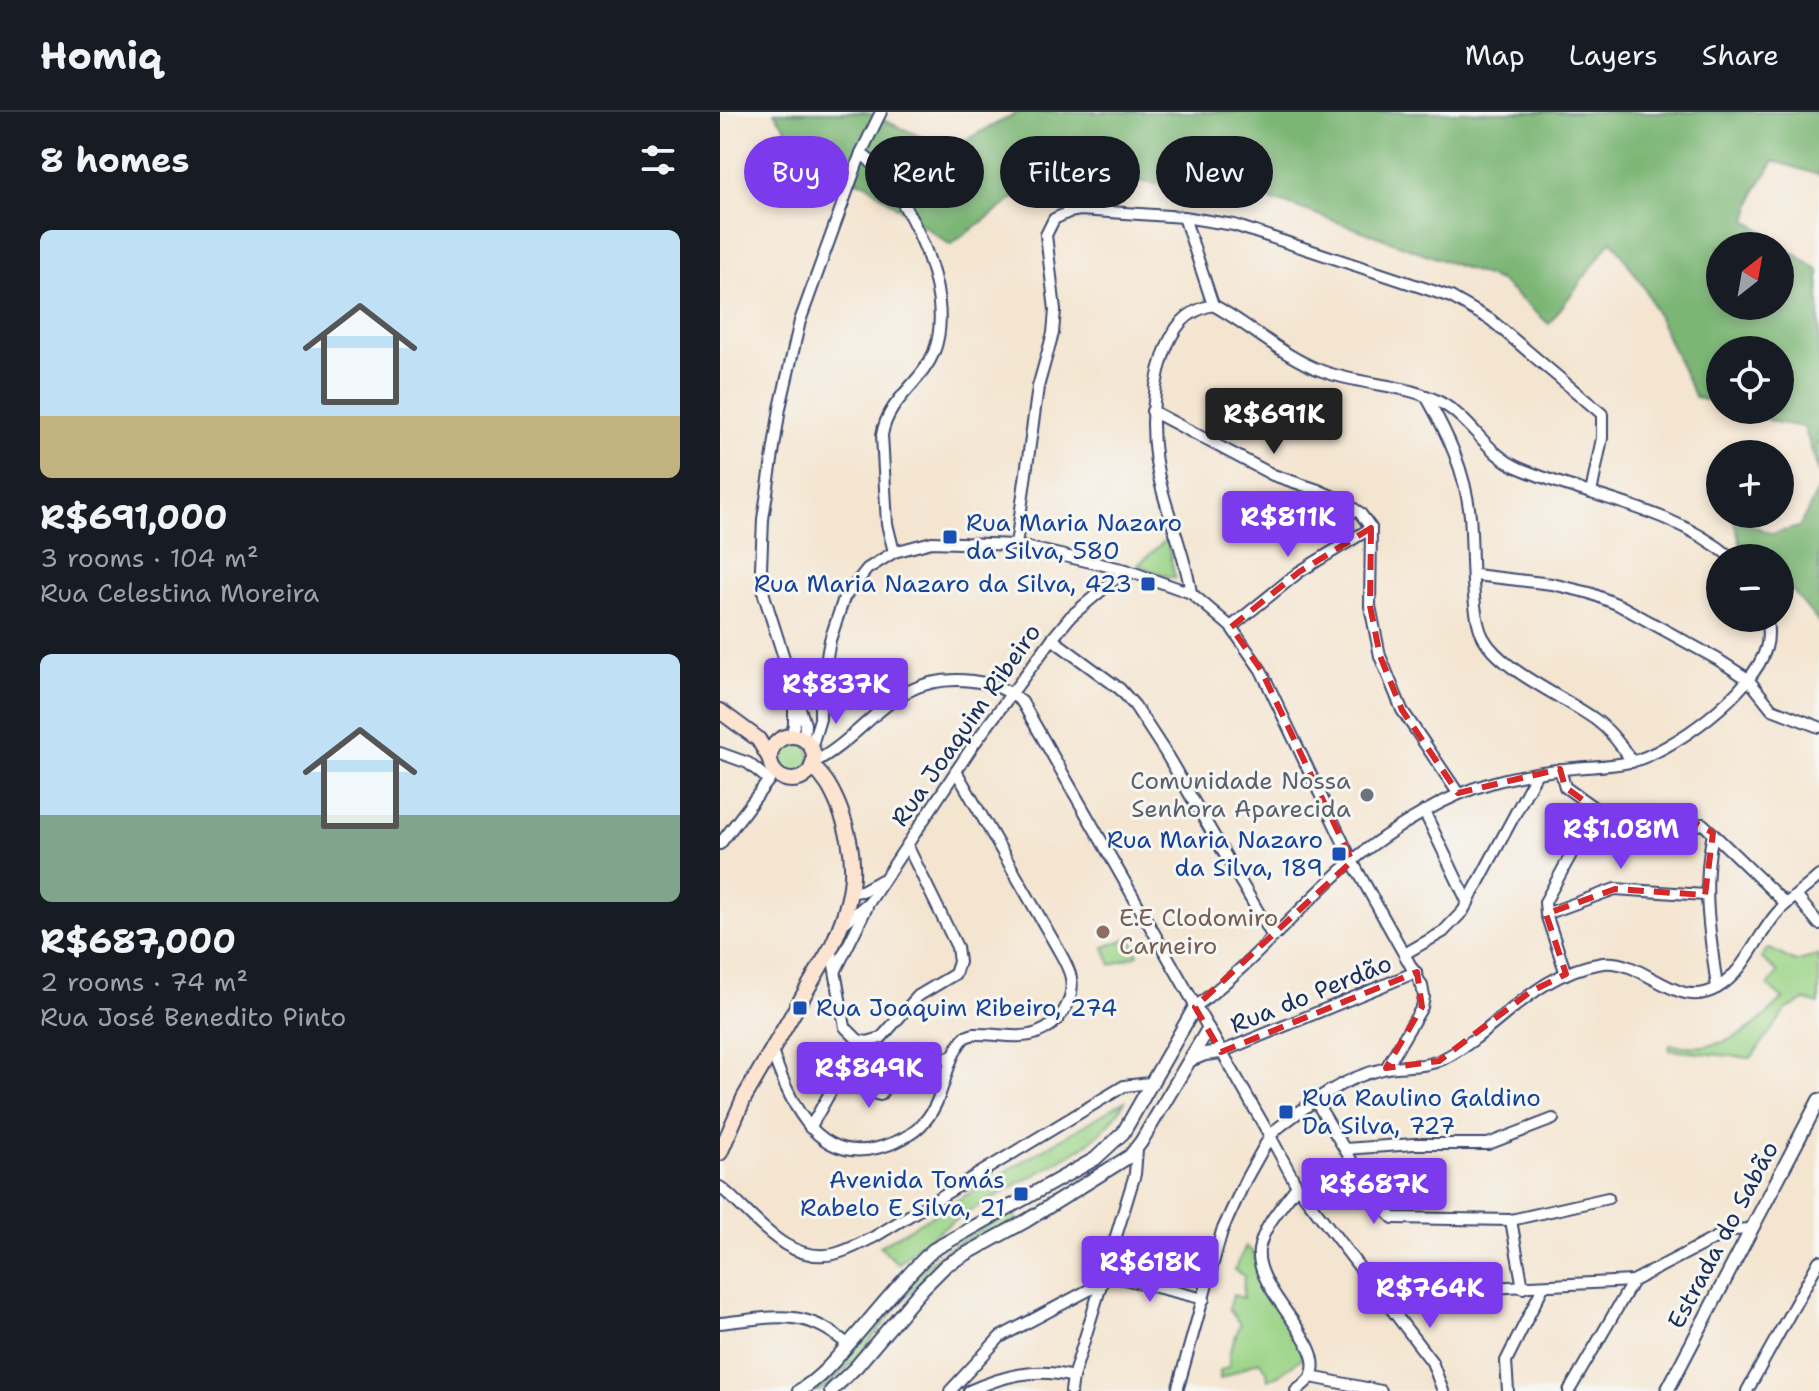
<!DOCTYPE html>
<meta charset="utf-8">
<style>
:root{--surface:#171b24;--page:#242831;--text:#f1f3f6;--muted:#9ea1a6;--line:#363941;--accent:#7c3aed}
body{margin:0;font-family:"Shantell Sans",sans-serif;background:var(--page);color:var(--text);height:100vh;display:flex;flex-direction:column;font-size:30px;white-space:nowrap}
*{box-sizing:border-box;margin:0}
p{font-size:26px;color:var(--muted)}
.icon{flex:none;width:44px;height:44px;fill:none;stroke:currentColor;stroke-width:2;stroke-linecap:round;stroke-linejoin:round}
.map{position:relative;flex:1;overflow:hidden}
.sheet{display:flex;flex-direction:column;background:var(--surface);width:720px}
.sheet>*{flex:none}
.guide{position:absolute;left:24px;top:24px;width:760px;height:72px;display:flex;gap:16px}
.needle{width:52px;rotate:31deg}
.tools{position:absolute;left:986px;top:120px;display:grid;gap:16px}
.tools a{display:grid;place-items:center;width:88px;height:88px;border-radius:50%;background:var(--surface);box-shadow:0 4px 12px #0003;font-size:40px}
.price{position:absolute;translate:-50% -68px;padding:0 18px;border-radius:8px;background:var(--accent);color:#fff;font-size:26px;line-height:52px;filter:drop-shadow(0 2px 4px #0008)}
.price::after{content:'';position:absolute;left:50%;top:48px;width:24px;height:18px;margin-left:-12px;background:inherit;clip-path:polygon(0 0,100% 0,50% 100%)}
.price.current{background:#222;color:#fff}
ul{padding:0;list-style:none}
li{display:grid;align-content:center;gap:16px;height:424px;padding:0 40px}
li span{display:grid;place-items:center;height:248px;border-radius:12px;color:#555}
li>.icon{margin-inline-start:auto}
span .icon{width:144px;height:144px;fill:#fffc;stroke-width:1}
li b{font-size:34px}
h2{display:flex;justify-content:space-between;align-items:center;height:96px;padding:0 40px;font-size:34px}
.tag{padding:0 28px;border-radius:36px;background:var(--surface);box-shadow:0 4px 12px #0003;font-size:28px;line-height:72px}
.tag.current{background:var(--accent);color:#fff}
header{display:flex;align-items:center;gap:48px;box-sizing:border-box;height:112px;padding:0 40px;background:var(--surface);border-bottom:2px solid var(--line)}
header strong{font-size:38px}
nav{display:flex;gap:44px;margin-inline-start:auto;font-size:28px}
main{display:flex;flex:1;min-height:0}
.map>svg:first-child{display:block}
</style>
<header>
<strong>Homiq</strong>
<nav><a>Map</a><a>Layers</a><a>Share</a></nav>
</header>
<main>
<section class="sheet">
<h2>8 homes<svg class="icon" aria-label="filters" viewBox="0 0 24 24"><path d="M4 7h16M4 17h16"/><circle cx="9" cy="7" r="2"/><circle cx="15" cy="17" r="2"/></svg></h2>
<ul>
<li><span style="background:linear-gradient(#bfe0f5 75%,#c2b280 0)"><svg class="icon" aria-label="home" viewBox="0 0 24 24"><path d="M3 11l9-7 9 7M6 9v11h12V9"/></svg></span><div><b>R$691,000</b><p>3 rooms · 104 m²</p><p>Rua Celestina Moreira</p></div></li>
<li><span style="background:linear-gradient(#bfe0f5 65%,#7fa58c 0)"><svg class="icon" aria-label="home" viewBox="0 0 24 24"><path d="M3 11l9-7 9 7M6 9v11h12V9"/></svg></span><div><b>R$687,000</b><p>2 rooms · 74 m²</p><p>Rua José Benedito Pinto</p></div></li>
</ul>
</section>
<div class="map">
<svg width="1099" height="1279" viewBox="0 0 1099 1279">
<rect width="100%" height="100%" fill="#f6f6f2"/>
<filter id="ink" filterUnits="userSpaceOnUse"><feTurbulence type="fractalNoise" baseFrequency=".0125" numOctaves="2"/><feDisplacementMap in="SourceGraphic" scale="16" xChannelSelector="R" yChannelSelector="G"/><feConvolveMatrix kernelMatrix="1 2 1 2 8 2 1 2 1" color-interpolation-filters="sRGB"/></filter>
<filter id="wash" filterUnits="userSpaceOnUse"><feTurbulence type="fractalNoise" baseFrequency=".006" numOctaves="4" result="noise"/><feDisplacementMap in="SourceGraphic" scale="32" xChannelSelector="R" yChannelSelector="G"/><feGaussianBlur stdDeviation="1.8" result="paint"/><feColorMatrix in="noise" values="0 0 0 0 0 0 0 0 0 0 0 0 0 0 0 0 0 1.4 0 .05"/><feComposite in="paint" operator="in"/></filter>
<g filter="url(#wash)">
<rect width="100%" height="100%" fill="#f4e5d0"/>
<g fill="#9bd487" stroke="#5b8272" stroke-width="2">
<path d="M447,427l8,40 -37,-14z"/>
<circle cx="72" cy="645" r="18"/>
<path d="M411,825l7,18 -27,10 -7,-18z"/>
<path d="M1048,836l27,14 24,-7v49l-14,-4 -18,9 -36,49 -82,-8 1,-5c52,7 78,-10 113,-46l-15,-13 10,-14 -17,-14z"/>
<path d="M405,989c-21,39 -57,55 -94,76 -47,26 -94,49 -133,87l-18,-18z"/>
<path d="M293,1100l5,7c-27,15 -56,27 -80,46 -45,36 -71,92 -118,126h-10c45,-34 74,-84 114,-123 25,-24 58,-39 89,-56z"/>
<path d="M526,1134l7,6 8,29 25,42 18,23 7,18 -9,-6 -22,16 -12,6 -1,-9 -8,-10 -39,18v-8l9,-5v-12l11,-30 -11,-15 4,-14 10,3 1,-22 -10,-6z"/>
</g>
<g fill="#7cb674" stroke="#4c7269" stroke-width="2" fill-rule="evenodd">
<path d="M54,0h92l82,37 71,-37h800v63l-45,-14 -18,29 -9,30 72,51v202l-15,-46 -25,-4 -42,-13h43v-60h-60v55l-25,-8 -50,-108 -33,-49 -63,84 -49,-43 -215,-78 -230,-34 -105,76 -84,-61 -53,-17zM1000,134h60v60h-60z"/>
<path d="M1099,377v134l-39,-47v-18h-25l-13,-8 -9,-33 39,17 27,-7z"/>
</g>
</g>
<g filter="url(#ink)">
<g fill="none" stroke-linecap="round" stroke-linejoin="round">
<defs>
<g id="minor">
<path d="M141,41c46,37 96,140 73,199 -13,32 -46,47 -52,83l5,89 7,28"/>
<path d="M464,105l29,88c-28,6 -40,23 -49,49 -15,43 -14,95 -1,139 9,33 23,66 28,100"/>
<path d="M493,193c37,20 69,51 109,66 40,15 86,12 123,34 28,17 43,50 74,63 73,31 150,38 213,90"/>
<path d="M706,284c22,39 39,74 44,120 3,31 0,96 13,121 18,34 82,60 113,83 15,11 26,26 36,42"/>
<path d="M432,299l121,64 45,15 23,10 19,13 11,15 -1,78 10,50 22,54 56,83"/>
<path d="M296,433l22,-158 15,-54 2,-23 -9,-75 8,-16 15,-7 11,-2 104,7 50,8 217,72 40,23 111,94v24l-11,55"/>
<path d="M755,463l77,9 38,9 29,12 98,54 31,20 24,30 47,18"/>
<path d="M511,515l68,-55 72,-44"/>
<path d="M332,527l68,50 15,17 30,46 108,185"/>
<path d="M71,624l3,-11v-23"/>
<path d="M84,628l1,-16 -41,-129 -3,-27 2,-49 17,-111 20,-87 61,-168 20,-41"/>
<path d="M91,636l9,-29v-23l10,-56 14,-42 23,-29 27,-17 38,-10 84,3 110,25 65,23 40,34 30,43 91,191 70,125 2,11 -2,10 -36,61"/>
<path d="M0,641l28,10 21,17"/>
<path d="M93,651c60,-32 79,-91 159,-82 18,2 37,9 50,21l248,434 27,50 135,176 11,29"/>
<path d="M840,657l5,18 31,22"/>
<path d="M704,699l44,92"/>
<path d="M993,721c-12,58 -3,98 4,155"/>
<path d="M0,732l55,-72"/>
<path d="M132,780l10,-1 20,-11"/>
<path d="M1077,785l22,27"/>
<path d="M826,802l69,-25 90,6"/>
<path d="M122,813l28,-24 104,-157 78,-105 19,-23 55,-46"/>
<path d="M111,836l14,79 13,13 9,2 14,-4 37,-42 37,-22 4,-12 -2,-15 -49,-100"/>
<path d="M686,841l37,-21 20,-21 74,-138"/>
<path d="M116,858l31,-63"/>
<path d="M846,862l-20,-60 -1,-12 51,-93 37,27 70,-12 83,80"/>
<path d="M475,895c57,-42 102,-99 156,-145 22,-19 50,-37 75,-51 43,-26 88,-36 138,-42 21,-3 45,-2 66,-7 42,-10 124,-71 136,-114 3,-10 2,-20 1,-30"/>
<path d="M51,937c17,47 42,115 106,99 17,-4 37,-13 48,-27 21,-24 19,-61 40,-84l9,-3c19,-1 45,6 63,-1 22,-8 38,-32 34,-55 -2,-10 -8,-20 -13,-29l-102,-178"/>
<path d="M501,940l195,-80"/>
<path d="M224,971l-38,-18 -2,-5 48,-3"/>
<path d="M595,988l61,101 17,17 118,2 97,-22"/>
<path d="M90,1016l26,-46 44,13 24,-35"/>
<path d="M625,1037l69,-5h74l65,-25"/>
<path d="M0,1075c34,27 64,77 114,67 14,-3 27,-11 40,-17l250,-151 26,-3"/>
<path d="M791,1108l12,68"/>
<path d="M384,1162l100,25"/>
<path d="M657,1178l47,1 209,-10 84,-44 16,-7 18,-1"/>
<path d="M0,1211c53,-5 85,-17 128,22"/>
<path d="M591,1265l70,14"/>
<path d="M230,1279l50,-54 102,-54"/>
<path d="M249,1279c34,-15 66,-24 104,-14"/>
<path d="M351,1279l2,-14 62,-203 2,-25"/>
<path d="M457,1279l45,-160 24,-52 24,-43 8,-8c32,-25 64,-50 105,-59 20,-5 40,0 60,-10 57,-29 90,-86 160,-96 41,-5 73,49 114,25 28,-16 40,-53 61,-76 10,-11 29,-25 41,-36"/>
<path d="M576,1279c5,-4 10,-8 14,-13 21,-32 -56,-86 -51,-128 4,-24 24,-45 38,-64"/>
<path d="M788,1279l-2,-30 37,-74"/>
<path d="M849,1279l64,-110"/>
<path d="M1027,1279l72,-130"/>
</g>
<g id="tertiary">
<path d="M470,948l15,-6 16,-2"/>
<path d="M79,1279c23,-14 37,-32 54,-52 26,-30 51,-62 80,-89l162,-91 28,-26 72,-126"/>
<path d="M111,1279l25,-24 66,-78 24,-24 80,-44 104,-65 11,-14 67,-113"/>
<path d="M947,1279l152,-291"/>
</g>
<g id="secondary">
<path d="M0,599l38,28 12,20"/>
<circle cx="72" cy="646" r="22"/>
<path d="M0,1041l24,-55 87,-150c24,-51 29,-88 8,-141 -7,-17 -13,-28 -27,-41"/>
</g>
</defs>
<use href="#minor" stroke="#3c4a6f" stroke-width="14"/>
<use href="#tertiary" stroke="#3c4a6f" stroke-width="16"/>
<use href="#secondary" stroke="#3c4a6f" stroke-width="18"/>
<use href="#minor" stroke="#fff" stroke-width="10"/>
<use href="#tertiary" stroke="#fff" stroke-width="12"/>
<use href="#secondary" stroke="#fde4d0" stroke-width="14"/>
</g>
</g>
<path fill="none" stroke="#d62828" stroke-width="6" stroke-dasharray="16 10" stroke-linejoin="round" d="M651,416l-1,78 10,50 22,54 56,83 102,-24 5,18 68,49 64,-12 16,9 -8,62 -90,-6 -69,25 20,60 -36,18 -91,69 -53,7 36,-61 -5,-35 -196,80 -26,-45 157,-146 -91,-191 -30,-43 68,-55z"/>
<g fill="#1a4fb4" stroke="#f6f6f2" stroke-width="3">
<rect x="222" y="417" width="16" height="16" rx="4"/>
<rect x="420" y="464" width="16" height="16" rx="4"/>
<rect x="611" y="734" width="16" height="16" rx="4"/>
<rect x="72" y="888" width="16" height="16" rx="4"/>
<rect x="558" y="992" width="16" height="16" rx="4"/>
<rect x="293" y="1074" width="16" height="16" rx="4"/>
</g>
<circle fill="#6b7280" stroke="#f6f6f2" stroke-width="3" cx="647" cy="683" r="8"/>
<circle fill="#8d6e63" stroke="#f6f6f2" stroke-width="3" cx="383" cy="820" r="8"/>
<g text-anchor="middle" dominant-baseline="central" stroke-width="6" stroke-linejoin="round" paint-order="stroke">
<g font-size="24" fill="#164399" stroke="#f6f6f2" text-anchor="start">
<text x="246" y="411">Rua Maria Nazaro<tspan x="246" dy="28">da Silva, 580</tspan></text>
<text x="412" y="472" text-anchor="end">Rua Maria Nazaro da Silva, 423</text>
<text x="603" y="728" text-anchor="end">Rua Maria Nazaro<tspan x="603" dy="28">da Silva, 189</tspan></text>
<text x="96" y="896">Rua Joaquim Ribeiro, 274</text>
<text x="582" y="986">Rua Raulino Galdino<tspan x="582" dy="28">Da Silva, 727</tspan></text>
<text x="285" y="1068" text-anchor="end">Avenida Tomás<tspan x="285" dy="28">Rabelo E Silva, 21</tspan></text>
</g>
<g font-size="24" fill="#1b2f5e" stroke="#f6f6f2">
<text transform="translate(246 613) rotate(-55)">Rua Joaquim Ribeiro</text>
<text transform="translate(591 882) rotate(-22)">Rua do Perdão</text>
<text transform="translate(1003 1123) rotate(-62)">Estrada do Sabão</text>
</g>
<g font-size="24" fill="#5b616d" stroke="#f6f6f2" text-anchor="end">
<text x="631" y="669">Comunidade Nossa<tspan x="631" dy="28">Senhora Aparecida</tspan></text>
</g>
<g font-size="24" fill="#785e54" stroke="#f6f6f2" text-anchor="start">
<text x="399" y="806">E.E Clodomiro<tspan x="399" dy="28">Carneiro</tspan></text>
</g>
</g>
</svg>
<div class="tools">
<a><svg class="needle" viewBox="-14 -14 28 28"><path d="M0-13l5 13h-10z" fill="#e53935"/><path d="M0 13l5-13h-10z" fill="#9ea1a6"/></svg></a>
<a><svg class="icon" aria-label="locate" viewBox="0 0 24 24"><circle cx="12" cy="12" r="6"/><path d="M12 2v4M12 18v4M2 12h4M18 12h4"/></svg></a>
<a>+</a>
<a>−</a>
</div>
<b class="price current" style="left:554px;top:344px">R$691K</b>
<b class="price" style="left:568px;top:447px">R$811K</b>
<b class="price" style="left:116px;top:614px">R$837K</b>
<b class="price" style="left:901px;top:759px">R$1.08M</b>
<b class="price" style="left:149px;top:998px">R$849K</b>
<b class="price" style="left:654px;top:1114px">R$687K</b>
<b class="price" style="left:430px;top:1192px">R$618K</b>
<b class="price" style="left:710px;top:1218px">R$764K</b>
<div class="guide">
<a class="tag current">Buy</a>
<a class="tag">Rent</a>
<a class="tag">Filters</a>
<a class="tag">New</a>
</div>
</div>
</main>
